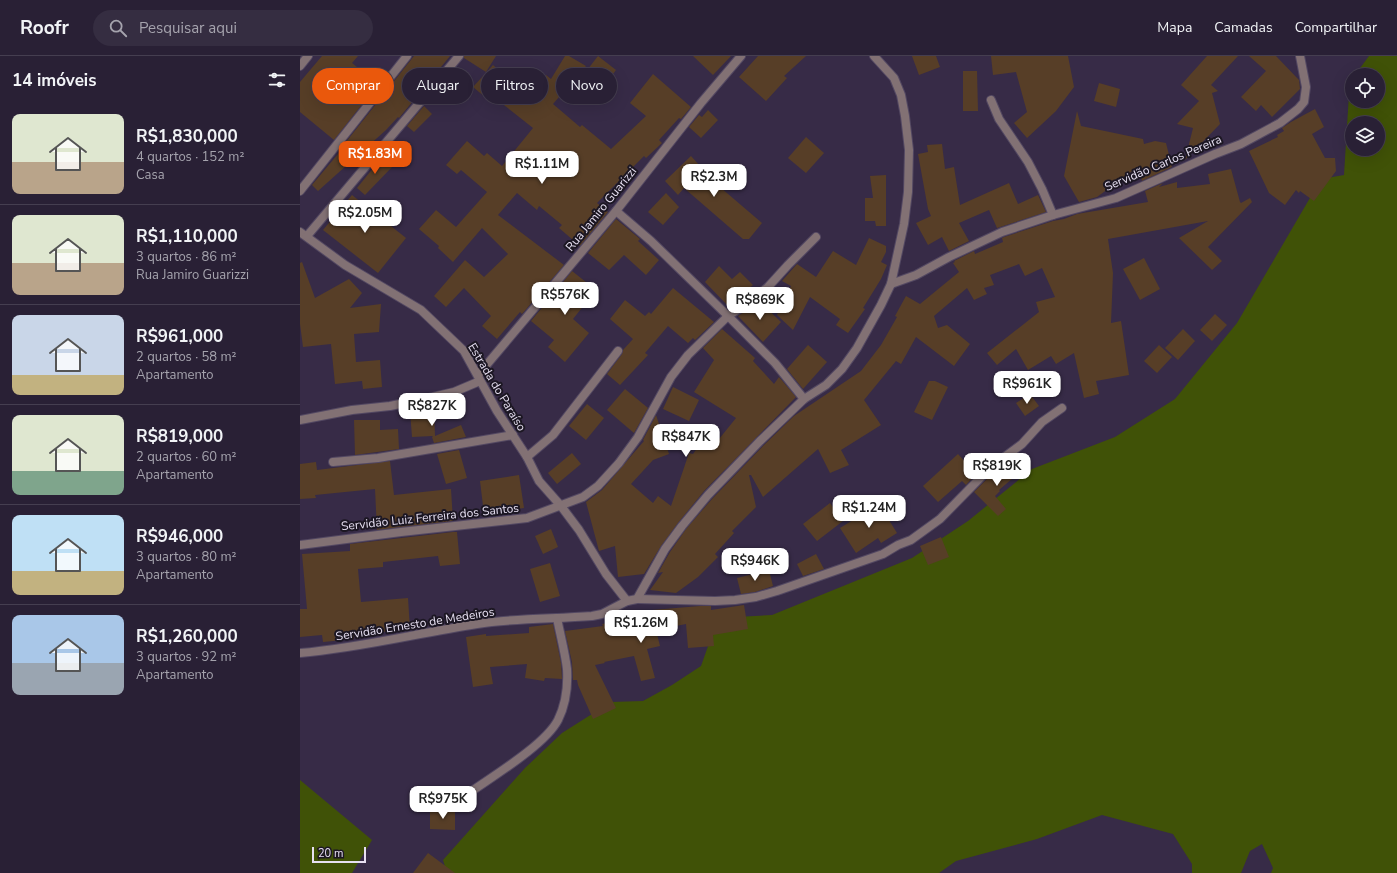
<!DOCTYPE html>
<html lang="pt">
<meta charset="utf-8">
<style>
:root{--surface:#292035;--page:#352d41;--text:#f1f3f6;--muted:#a5a3ad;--line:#453e50;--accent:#ea580c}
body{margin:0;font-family:"Nunito Sans",sans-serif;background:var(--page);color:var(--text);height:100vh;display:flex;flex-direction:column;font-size:15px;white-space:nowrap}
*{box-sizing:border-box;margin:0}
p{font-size:13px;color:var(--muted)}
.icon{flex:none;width:22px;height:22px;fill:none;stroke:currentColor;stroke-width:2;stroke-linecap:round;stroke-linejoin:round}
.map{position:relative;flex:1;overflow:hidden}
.sheet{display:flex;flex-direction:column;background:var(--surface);width:300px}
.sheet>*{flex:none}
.banner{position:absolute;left:12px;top:12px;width:380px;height:36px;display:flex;gap:8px}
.fabs{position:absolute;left:1045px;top:12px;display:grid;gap:8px}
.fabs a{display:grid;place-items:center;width:40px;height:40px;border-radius:50%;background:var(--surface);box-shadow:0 4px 16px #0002,0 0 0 1px var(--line);font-size:20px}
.scale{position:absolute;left:12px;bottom:10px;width:54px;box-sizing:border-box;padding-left:4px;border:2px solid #e7e0f2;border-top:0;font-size:11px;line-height:14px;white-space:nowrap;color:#e7e0f2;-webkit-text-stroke:3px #1c1723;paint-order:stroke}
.price{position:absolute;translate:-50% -34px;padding:0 9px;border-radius:8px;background:#fff;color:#222;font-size:13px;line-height:26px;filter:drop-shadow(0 1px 2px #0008)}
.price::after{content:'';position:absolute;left:50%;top:24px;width:12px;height:9px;margin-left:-6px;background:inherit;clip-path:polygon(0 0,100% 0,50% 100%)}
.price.active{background:var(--accent);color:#fff}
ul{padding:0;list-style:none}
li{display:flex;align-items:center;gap:12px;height:100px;padding:0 12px}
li+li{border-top:1px solid var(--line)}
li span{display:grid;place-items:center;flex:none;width:112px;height:80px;border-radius:8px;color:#555}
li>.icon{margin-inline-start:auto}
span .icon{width:48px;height:48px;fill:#fffc;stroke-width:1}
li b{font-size:17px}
h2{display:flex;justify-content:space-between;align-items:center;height:48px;padding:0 12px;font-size:17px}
.tag{padding:0 14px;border-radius:18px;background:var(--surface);box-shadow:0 4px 16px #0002,0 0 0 1px var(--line);font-size:14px;line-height:36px}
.tag.active{background:var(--accent);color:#fff}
header{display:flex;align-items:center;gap:24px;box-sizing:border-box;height:56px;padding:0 20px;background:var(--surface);border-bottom:1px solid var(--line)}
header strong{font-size:19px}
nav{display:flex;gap:22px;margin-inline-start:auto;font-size:14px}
.search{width:280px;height:36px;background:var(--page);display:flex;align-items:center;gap:10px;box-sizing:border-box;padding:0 14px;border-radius:22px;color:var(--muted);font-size:15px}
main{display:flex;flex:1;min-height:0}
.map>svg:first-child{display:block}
</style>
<header>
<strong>Roofr</strong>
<div class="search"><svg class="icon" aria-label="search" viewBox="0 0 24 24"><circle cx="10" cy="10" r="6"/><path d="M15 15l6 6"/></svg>Pesquisar aqui</div>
<nav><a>Mapa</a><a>Camadas</a><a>Compartilhar</a></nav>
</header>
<main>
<section class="sheet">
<h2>14 imóveis<svg class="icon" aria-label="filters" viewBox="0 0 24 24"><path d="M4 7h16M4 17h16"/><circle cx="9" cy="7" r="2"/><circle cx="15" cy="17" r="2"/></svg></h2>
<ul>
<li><span style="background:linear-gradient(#dfe7d0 60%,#b9a48a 0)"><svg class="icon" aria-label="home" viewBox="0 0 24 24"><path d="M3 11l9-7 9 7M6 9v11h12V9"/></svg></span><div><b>R$1,830,000</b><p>4 quartos · 152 m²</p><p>Casa</p></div></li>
<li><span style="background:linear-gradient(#dfe7d0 60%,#b9a48a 0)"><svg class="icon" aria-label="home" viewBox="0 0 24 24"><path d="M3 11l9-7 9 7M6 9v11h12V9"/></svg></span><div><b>R$1,110,000</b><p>3 quartos · 86 m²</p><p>Rua Jamiro Guarizzi</p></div></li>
<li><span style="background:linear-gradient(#c9d6e8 75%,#c2b280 0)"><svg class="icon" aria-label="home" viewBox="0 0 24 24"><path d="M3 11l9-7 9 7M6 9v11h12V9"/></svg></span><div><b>R$961,000</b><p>2 quartos · 58 m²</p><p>Apartamento</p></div></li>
<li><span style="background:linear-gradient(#dfe7d0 70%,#7fa58c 0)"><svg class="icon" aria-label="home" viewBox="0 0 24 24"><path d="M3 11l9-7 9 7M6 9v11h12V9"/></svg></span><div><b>R$819,000</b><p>2 quartos · 60 m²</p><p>Apartamento</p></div></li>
<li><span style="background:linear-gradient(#bfe0f5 70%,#c2b280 0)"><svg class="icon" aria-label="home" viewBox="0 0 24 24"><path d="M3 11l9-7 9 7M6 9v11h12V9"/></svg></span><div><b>R$946,000</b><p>3 quartos · 80 m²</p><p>Apartamento</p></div></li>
<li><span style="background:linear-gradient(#a9c7e8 60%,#9aa5b1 0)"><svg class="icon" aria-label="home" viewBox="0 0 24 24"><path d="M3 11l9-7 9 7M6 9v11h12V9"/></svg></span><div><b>R$1,260,000</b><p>3 quartos · 92 m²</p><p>Apartamento</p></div></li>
</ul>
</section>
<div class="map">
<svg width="1097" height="817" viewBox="0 0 1097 817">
<rect width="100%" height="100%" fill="#372b47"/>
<g fill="#405207" fill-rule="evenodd">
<path d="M1069,0h28v817h-126l2,-5 -11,-24 -12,7 -9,22h-49v-9l-19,-30 -71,-19 -65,24 -81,22 -17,12h-492l-4,-13 82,-92 37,-35 49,-31 32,-1 29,-16 29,-19 17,-48 54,-3 140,-57 56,-37 64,-52 83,-32 60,-38 62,-76 84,-144 23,-4 5,-81 3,-8v15h26v-26h-23zM1052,67h26v26h-26z"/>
<path d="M0,724l72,60 -20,33h-52z"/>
</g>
<g fill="#573e27">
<path d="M22,0h36l-6,7 26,21 -44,56 -34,-28v-30z"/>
<path d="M114,0h36l-51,62 -1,-1 -12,13 -68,61 -6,-6 31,-37 -1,-1z"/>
<path d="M164,0h32l-10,16 -22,-14z"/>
<path d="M265,0h4l17,10 -33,38 27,23 2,-2 29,24 35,-33 -16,-13 23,-29 38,33 -10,12 -2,-1 -20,22 3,3 -16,15 -2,-2 -47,47 11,9 -28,34 -21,-18 3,-3 -23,-19 -2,4 -20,-17 -19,22 66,50 -42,49 -2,-2 -23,27 -15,-13 9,-10 -27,-28 -18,19 -12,-11 31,-36 19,17 24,-23 -26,-26 -29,34 -15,-14 1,-2 -20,-17 17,-19 20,17 31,-35 -26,-22 -4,4 -11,-9 21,-24 17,15 3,-3 15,13 31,-38 -38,-30 -4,4 -18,-15 20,-22 19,17 2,-2 2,1 9,-11 15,12 6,-7 5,4z"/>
<path d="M298,0l18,14 -16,22 -19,-14z"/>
<path d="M393,0h38l-18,19z"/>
<path d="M458,0h48l-22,20 3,2 -21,23 -27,-24z"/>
<path d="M612,0h24l4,11 -21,8z"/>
<path d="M691,0h77l6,31 -18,24 -29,27 -13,-15 13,-11 -11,-40 -23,3z"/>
<path d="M907,0h31l-27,29 7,6 -6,2 8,31 -35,36 8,-32 -16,-4 22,-23 -18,-16z"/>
<path d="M949,0h27l23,24 1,9 -28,28 -11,-12 -5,6 -15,-14 25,-26z"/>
<path d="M663,15h14l1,40h-15z"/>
<path d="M799,27l21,6 -4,18 -22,-6z"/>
<path d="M124,50l8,8 -18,18 -7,-6z"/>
<path d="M1015,53l9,18 -12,7 13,24h10l1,13 -22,30 -14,-10 -1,2 -3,-3 -11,15 -16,-12 -20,-42 29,-14 -1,-2 7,-4 -2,-3 9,-6z"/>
<path d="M408,54l10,10 -17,18 -12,-11 10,-12 3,2z"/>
<path d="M777,55l4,15 62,13 1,5 11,-3 11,2 6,24 -30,14 -4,-14 -41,30 -18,5 -15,-26z"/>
<path d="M506,81l18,16 -18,20 -18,-15z"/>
<path d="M642,88l3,25 9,-2 6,38 49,-22 9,21 20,-9 8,17 -49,16 -8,-18 -30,13 10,18 -20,10 -7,-14 -14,8 -12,-22 15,-7 -3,-7 -10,-55 10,-2 -1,-7z"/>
<path d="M83,100l11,9 -29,30 -8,-7z"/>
<path d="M391,100l17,19 -1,1 55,47 -13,16h-6l-59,-51 -6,7 -13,-14z"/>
<path d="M931,113l9,33 1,1 9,-5 2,4 -44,45 14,14 -10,9 -33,-32 29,-17 -100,18 5,34 -2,50 10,-2 8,54 -33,6 3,13 -15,4 -10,-45 -18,11 -5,-8 -23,14 -12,-21 -19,16 -10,-12 52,-41 -3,-10 19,-5 -13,-29 -17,8 -6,-12 -29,11 4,10 -10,3 3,6 -13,6 -7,-12 -33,28 4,12 9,-3 23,19 -16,22 -38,-29 -15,27 -5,-3 -32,39 17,25 -40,25 8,15 -19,8 -12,-24 -55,48 -12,-22h-2l7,32 -24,24 2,2 -19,21 3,3 -20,20 -22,16 -26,-3 13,-18 -5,1 12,-21 16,-23 26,-30 52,-54 30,-29 67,-45 20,-26 16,-28 -2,-1 11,-20 14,8 39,-32 -6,-9 2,-1 -1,-1 20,-10 1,3 28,-12 -1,-4 2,-1 49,-16 11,-2 13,-5 71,-12 -3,-11 18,-8 -4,4 18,-5v6l33,-4 -2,-10z"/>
<path d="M586,119v51h-10l-1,-5h-10v-23h8l-3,-22z"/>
<path d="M366,137l13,14 -16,18 -15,-13z"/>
<path d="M52,139l54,43 -28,35 -55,-43z"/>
<path d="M316,163l24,20 -2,2 21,19 -13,15 -22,-20 -15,15 -21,-17z"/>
<path d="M569,182l17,8v6l-5,10 6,3 -6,14 -18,29 2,1 -17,24 -12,-8 4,-6 -30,-22 -17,33 -16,-15 14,-29 -9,-5 15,-17 19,13 17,-26 23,14z"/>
<path d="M844,202l16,31 -20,11 -17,-31z"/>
<path d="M2,206l13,36 34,-19 13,14 -12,15 31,-4 -2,28 -25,2 2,28 24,-2 2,27 -19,2 -1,-8 -27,3 -4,-40 -28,3 -3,-23v-61z"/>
<path d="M419,210l13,13 8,-7 13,13 -6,5 4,4 -21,14 -25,-26z"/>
<path d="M272,215l24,19 -23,29 16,14 -24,29 -17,-15 6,-7 -23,-19z"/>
<path d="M373,232l41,34 -19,18 -2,-2 -5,5 -20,-17 -23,27 3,2 -28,30 -13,-11 15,-20 1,-4 10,-11 -23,-20 15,-19 20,16 4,-4 2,2z"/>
<path d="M459,245l22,21 -18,20 -25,-26z"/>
<path d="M915,258l12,11 -15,16 -12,-11z"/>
<path d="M422,273l33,29 -2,3 21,23 5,-7 17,20 -92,94 -26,32 -17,23 -17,28 -26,3 -3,-31 -16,5 -13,-49 16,-12 42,-49 -1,-1 13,-25 13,39 -16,6 -22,24 22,19 5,-7 13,10 18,-53 4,1 12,-17 10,7 21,-26 -42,-26 20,-32 -11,-12z"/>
<path d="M883,273l12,12 -17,19 -13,-12z"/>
<path d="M508,289l19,17 -24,27 -16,-20z"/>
<path d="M859,289l13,12 -15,16 -13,-12z"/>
<path d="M629,325h6l13,6 -16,33 -18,-8z"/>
<path d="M373,331l26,13 -10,21 -26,-12z"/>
<path d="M325,333l23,19 -14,25 -27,-23z"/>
<path d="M730,338l9,12 -14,10 -9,-13z"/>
<path d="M287,348l17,14 -18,22 -17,-14z"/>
<path d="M134,354l1,26 26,-11 5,12 -32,6 -2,-6 1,-1 -21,1 -2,-26z"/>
<path d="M54,364h26v10l18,-1 1,20 -44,6z"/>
<path d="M159,394l8,28 -21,6 -9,-30z"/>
<path d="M272,397l9,11 -24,20 -9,-11z"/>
<path d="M658,398l18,20 -10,11 -4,-4 -24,21 -15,-16z"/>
<path d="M710,404l10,12 -21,18 1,1 -5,5 11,13 -8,7 -24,-24 17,-17z"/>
<path d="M90,405l4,34 57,-6 2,32 -76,9 -2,-41 -60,6 1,3 -16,1v-35l16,-2 1,8z"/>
<path d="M219,419l5,33 -40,6 -4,-33z"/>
<path d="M530,447l13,18 -26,20 -14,-17z"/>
<path d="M579,448l18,29 -16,10 -3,-5 -22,15 -16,-25z"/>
<path d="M251,473l7,18 -15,7 -8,-18z"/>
<path d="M153,476h4l3,32 -20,2 -2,-10 -55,6v5l-25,2 3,33 47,-4 2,31 -56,6v4l-31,3 -1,-7 -22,2v-28h7l-5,-55 48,-3v-7z"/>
<path d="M641,481l8,20 -21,8 -8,-19z"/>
<path d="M516,498l8,15 -21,7 -6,-12z"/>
<path d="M250,507l10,33 -20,6 -10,-33z"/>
<path d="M469,514l4,16 -18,6 -14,2 -4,-16z"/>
<path d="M444,549l4,24 -35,6 1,11 -26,2 -2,-24 -30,6 4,16 -13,3 8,29 -14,3 -7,-25 -30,6 1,1 -10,2 21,43 -23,11 -15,-34 -1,-5h-4l-1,-18 -7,-31 38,-5 -1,-2 27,-5 -1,-5 12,-3 60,-5h11v4z"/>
<path d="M253,568l8,39 1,16 -17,-1 -1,3 -19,-3 2,-14 -37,3 3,17 -20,3 -7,-50 20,-3v2l43,-3v-6z"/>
<path d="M130,755h25v19l-25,-1z"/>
<path d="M128,797l27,20h-42z"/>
</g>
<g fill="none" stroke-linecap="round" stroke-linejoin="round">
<defs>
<g id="minor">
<path d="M0,10l8,-10"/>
<path d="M691,44l8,19 29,43 14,27 11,26"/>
<path d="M0,135l107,-135"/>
<path d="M316,155l35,30 77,75 47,47 29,36"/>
<path d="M0,176l45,33 76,45 43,41 33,60 30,46 12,24 22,25 18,24 27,44 21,27"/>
<path d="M7,180l152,-180"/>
<path d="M591,228l25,-9 33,-18 53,-25 51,-17 63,-17 99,-44 26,-10 39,-21 18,-14 6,-7 2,-15 -6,-31"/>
<path d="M178,319l138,-164 85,-108 40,-47"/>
<path d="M0,364l52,-10 38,-4 34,-7 30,-7 26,-11"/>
<path d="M227,401l26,-22 65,-84"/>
<path d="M33,406l45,-4 135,-23"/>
<path d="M0,489l101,-13 126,-14 56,-21 15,-11 21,-23 19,-26 33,-60 17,-22 40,-39 20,-13 20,-16 20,-22 28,-28"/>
<path d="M337,543l78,2 20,-1 21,-3 21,-6 106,-37 15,-9 13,-5 29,-21 51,-52 31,-23 20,-22 20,-14"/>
<path d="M0,597c59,-5 118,-20 177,-29 38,-6 77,-5 115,-8l10,-2 25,-13 10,-2 28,-50 17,-23 26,-31 52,-54 44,-42 22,-14 16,-16 15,-21 24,-43 10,-21 13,-60 4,-32 1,-42 -4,-34 -4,-21 -7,-17 -20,-22"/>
<path d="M169,737c24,-17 76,-48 89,-73 8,-16 10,-34 9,-51 -2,-17 -7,-35 -10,-51"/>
</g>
</defs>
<use href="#minor" stroke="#534862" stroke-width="10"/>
<use href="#minor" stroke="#827174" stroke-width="8"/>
</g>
<g text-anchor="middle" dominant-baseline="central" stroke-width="4" stroke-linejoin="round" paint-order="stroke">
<g font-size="12" fill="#e7e0f2" stroke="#1c1723">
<text transform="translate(863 107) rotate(-23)">Servidão Carlos Pereira</text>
<text transform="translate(301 153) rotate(-51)">Rua Jamiro Guarizzi</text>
<text transform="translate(197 331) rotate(59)">Estrada do Paraíso</text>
<text transform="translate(130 461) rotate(-6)">Servidão Luiz Ferreira dos Santos</text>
<text transform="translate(115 568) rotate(-9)">Servidão Ernesto de Medeiros</text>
</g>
</g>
</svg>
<div class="fabs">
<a><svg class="icon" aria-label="locate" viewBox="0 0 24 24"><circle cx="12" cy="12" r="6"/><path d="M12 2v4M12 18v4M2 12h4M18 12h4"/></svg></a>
<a><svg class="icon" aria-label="layers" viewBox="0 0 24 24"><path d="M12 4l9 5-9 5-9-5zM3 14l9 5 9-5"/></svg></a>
</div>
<div class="scale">20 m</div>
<b class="price active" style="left:75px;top:119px">R$1.83M</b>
<b class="price" style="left:242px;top:129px">R$1.11M</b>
<b class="price" style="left:414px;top:142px">R$2.3M</b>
<b class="price" style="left:65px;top:178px">R$2.05M</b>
<b class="price" style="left:265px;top:260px">R$576K</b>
<b class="price" style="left:460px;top:265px">R$869K</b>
<b class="price" style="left:727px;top:349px">R$961K</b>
<b class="price" style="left:132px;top:371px">R$827K</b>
<b class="price" style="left:386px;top:402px">R$847K</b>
<b class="price" style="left:697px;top:431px">R$819K</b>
<b class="price" style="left:569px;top:473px">R$1.24M</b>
<b class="price" style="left:455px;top:526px">R$946K</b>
<b class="price" style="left:341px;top:588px">R$1.26M</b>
<b class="price" style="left:143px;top:764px">R$975K</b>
<div class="banner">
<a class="tag active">Comprar</a>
<a class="tag">Alugar</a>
<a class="tag">Filtros</a>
<a class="tag">Novo</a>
</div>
</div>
</main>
